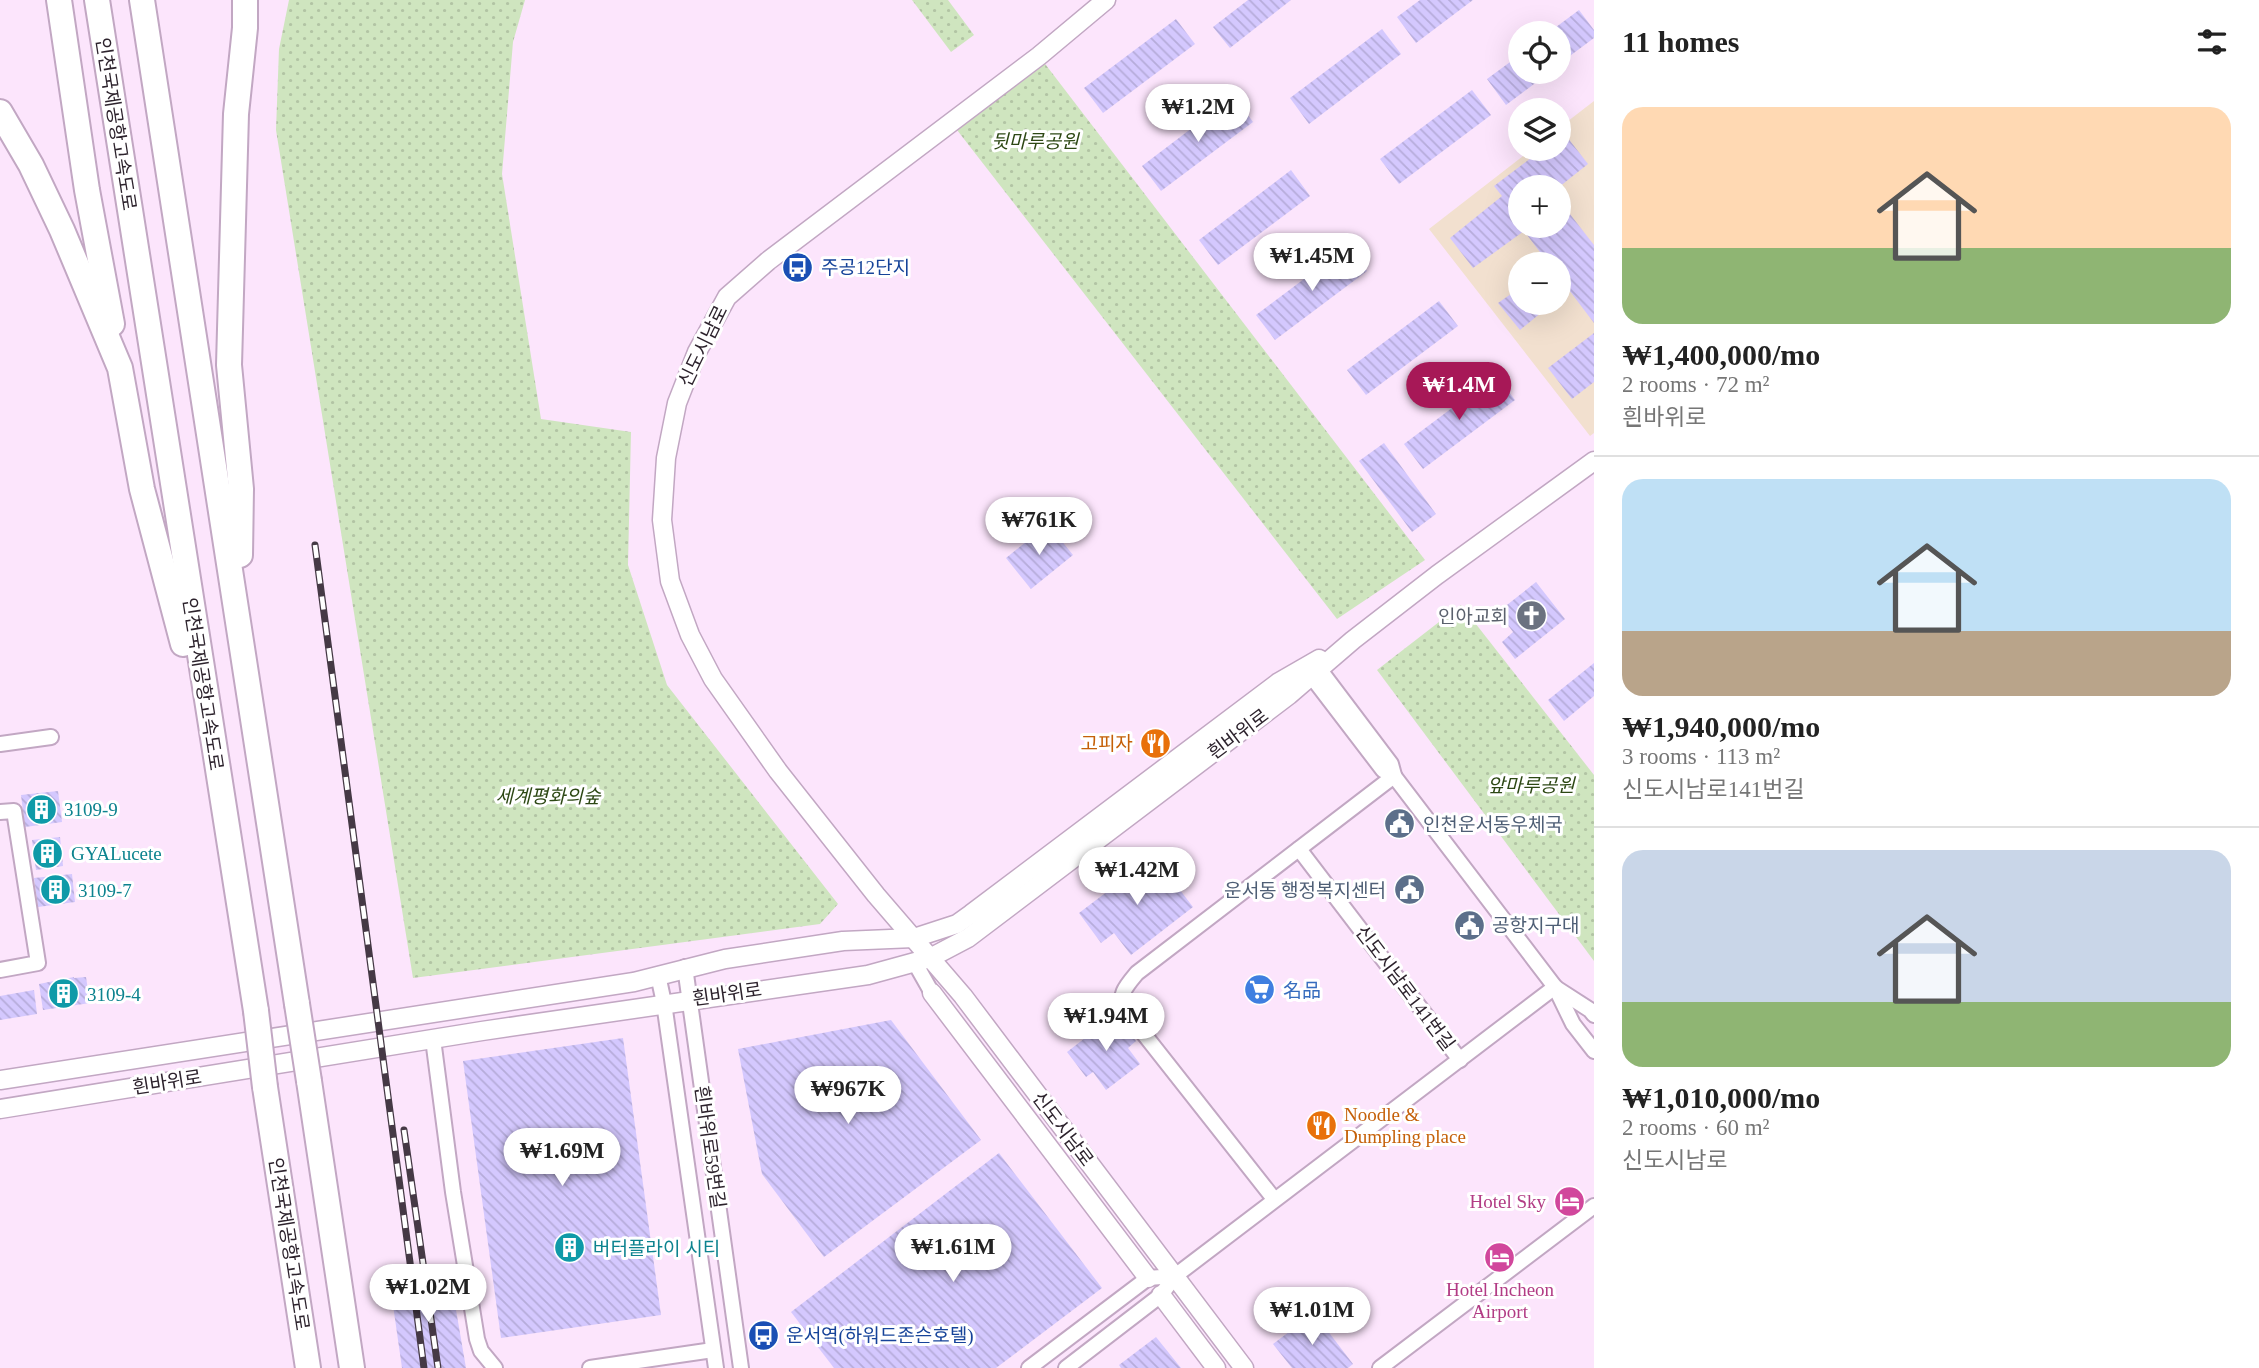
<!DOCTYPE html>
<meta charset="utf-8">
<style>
:root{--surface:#fff;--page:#f6f6f6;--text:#222;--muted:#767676;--line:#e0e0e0;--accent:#a71857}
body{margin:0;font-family:"Times New Roman","Noto Sans KR",serif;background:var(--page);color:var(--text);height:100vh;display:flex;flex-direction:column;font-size:26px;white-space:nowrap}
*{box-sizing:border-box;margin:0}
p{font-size:23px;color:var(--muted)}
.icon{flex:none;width:38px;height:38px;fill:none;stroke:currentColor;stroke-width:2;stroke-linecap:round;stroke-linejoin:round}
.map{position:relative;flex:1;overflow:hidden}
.panel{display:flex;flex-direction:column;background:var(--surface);width:665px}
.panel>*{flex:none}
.tools{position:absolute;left:1508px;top:21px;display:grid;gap:14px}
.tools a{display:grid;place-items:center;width:63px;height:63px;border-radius:50%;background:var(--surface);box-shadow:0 7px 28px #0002;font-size:35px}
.price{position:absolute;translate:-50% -60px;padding:0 16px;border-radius:24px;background:#fff;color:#222;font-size:23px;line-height:46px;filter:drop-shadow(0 2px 4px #0008)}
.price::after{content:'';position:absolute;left:50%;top:42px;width:21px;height:16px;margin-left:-10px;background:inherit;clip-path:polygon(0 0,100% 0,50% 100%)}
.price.active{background:var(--accent);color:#fff}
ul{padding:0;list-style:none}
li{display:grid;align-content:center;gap:14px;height:371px;padding:0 28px}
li+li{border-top:2px solid var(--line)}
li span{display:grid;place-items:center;height:217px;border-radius:21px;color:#555}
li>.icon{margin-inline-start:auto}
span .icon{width:126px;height:126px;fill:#fffc;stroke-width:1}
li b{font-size:30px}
h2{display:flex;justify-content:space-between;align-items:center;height:84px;padding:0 28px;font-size:30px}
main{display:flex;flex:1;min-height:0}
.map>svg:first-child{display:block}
</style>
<main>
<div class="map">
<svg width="1594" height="1368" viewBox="0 0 1594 1368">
<defs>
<pattern id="grass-dots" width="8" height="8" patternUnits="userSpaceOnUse" patternTransform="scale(1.75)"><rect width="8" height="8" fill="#cfe5bf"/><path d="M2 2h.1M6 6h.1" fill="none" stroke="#b2c4a4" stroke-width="1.8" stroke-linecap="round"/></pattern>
<pattern id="building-back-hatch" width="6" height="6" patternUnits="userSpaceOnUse" patternTransform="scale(1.75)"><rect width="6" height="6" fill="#d4c8fe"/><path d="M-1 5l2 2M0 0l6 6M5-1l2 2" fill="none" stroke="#b6acda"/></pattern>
</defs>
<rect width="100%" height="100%" fill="#fce5fc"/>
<path fill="#f2e0cf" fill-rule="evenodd" d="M1594,101v332l-4,3 -161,-207 103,-80h27v-21zM1521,187h38v39h-38zM1521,264h38v39h-38z"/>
<g fill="url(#grass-dots)">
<path d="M289,0h236l-12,42 -11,132 39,245 90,13 -3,133 39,120 171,219 -18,20 -407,54 -137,-848 3,-81z"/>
<path d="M912,0h36l26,35 -23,17z"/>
<path d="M1039,56l386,504 -88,59 -387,-498z"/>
<path d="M1461,605l133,170v186l-217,-291z"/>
</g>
<g fill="url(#building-back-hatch)">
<path d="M1248,0h43l-61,48 -17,-21z"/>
<path d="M1420,0h53l-57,43 -19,-26z"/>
<path d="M1579,10l15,20v8l-35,26v-31h-11z"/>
<path d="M1176,19l19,25 -92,69 -19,-25z"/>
<path d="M1382,29l19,25 -92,70 -19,-26z"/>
<path d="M1521,54v18h29l-44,33 -19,-26z"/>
<path d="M1472,90l19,25 -92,69 -19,-25z"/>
<path d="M1234,96l19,26 -92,69 -19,-25z"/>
<path d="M1564,133l24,31 -29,23h-38v39h38v-26l35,45v78l-25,-33 -10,8v-34h-10l-25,-33 -51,37 -23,-30 52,-42 -8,-10 49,-37h16v-13z"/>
<path d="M1291,170l19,26 -92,69 -19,-25z"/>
<path d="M1348,246l19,25 -92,69 -19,-25z"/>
<path d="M1521,287v16h32l-33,27 -22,-27z"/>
<path d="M1439,301l19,25 -92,69 -19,-25z"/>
<path d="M1594,333v49l-22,17 -24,-31z"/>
<path d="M1496,375l19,25 -92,69 -19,-25z"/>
<path d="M1384,443l52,71 -24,18 -53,-71z"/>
<path d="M1048,524l25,31 -42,34 -25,-31z"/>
<path d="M1536,582l29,37 -50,40 -13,-17 11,-10 -15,-20z"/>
<path d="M1594,663v33l-30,25 -16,-21z"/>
<path d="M58,791l4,31 -37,5 -4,-32z"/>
<path d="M60,837l3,29 -27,4 -4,-30z"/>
<path d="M1154,856l39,51 -62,48 -17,-22 -13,10 -22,-30z"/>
<path d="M72,874l3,28 -37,5 -4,-29z"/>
<path d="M74,977v1l12,-1 4,26 -47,7 -4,-26z"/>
<path d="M34,990l3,24 -37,6v-24z"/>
<path d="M1116,1014l20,27 -8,7 12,16 -34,26 -13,-18 -7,5 -19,-25z"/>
<path d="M891,1020l90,120 -157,117 -62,-83 -24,-125z"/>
<path d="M623,1038l38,277 -160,23 -38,-277z"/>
<path d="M999,1153l103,135 -106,80h-162l-43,-56z"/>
<path d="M450,1275l16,93h-64l-12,-84z"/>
<path d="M1314,1313l39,51 -5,4h-56l-19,-24z"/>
<path d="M1156,1337l25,31h-60l-2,-3z"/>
</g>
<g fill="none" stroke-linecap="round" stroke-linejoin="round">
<defs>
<g id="minor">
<path d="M1314,662l77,102 3,11"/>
<path d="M1305,668l78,102 11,6 161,211 18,37 21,27"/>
<path d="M0,744l51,-7"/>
<path d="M0,812l14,-1 24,152 -38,7"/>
<path d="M1299,849l161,211"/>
<path d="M915,963l17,30"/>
<path d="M685,967l56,401"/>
<path d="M658,975l6,28 52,365"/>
<path d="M1556,988l34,22 4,5"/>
<path d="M433,1039l20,153 24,147 4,12 14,17"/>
<path d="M1274,1199l-149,-189c-8,-15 2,-25 12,-37l257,-197"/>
<path d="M590,1368l123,-18"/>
<path d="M1029,1368l119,-90 27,-2"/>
<path d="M1066,1368l95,-73 14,-19 380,-289"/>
<path d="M1380,1368l214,-162"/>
</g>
<g id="tertiary">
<path d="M1106,0l-67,56 -271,205 -41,36 -30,55 -20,51 -11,55 -4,62 8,61 20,54 23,44 65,92 98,124 87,101 281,372"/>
<path d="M932,993l216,285"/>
<path d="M0,1080l634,-98 91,-23 118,-18 71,-3 43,-14 14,-10 308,-232 40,-23"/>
<path d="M0,1109l482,-78 386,-56 62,-17 38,-20 321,-243 64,-55 84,-65 157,-114"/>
<path d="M1161,1295l55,73"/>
</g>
<g id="motorway">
<path d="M59,0l28,190 25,134"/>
<path d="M97,0l159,1011"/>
<path d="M142,0l155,1004"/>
<path d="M0,112l31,53 31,65 58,138 22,121 41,155"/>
<path d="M240,555l1,-66 -12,-124 7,-251 9,-86v-28"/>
<path d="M309,1081l43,287"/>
<path d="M265,1087l43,281"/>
</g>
</defs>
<use href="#minor" stroke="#c2a7c3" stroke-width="18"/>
<use href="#tertiary" stroke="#c2a7c3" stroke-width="21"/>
<use href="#motorway" stroke="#c2a7c3" stroke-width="28"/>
<use href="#minor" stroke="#fff" stroke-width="14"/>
<use href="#tertiary" stroke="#fff" stroke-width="18"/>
<use href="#motorway" stroke="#fff" stroke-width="24"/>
<defs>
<g id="rail">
<path d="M315,545l109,823"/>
<path d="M404,1130l34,238"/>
</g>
</defs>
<use href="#rail" stroke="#453945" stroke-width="7"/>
<use href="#rail" stroke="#fff" stroke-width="4.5" stroke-dasharray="13" stroke-linecap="butt"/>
<defs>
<g id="motorway-bridge">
<path d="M297,1004l12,77"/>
<path d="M256,1011l9,76"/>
</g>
</defs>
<use href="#motorway-bridge" stroke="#c2a7c3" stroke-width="28" stroke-linecap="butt"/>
<use href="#motorway-bridge" stroke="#fff" stroke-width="24"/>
</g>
<defs>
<symbol id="bus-disc" viewBox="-11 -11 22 22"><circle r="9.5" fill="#1a4fb4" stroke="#fff"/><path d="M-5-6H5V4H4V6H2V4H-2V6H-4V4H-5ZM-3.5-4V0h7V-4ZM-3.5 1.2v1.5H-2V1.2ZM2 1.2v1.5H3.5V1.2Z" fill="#fff"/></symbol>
<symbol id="church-disc" viewBox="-11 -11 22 22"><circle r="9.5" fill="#6b7280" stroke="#fff"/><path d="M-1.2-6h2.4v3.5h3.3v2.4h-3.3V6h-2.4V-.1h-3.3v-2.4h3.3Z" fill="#fff"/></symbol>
<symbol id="restaurant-disc" viewBox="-11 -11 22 22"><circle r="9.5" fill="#e8710a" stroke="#fff"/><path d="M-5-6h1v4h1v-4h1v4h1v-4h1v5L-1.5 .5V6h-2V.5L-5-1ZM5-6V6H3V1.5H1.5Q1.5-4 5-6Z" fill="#fff"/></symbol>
<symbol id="building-disc" viewBox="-11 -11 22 22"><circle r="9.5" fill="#0f9aa8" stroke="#fff"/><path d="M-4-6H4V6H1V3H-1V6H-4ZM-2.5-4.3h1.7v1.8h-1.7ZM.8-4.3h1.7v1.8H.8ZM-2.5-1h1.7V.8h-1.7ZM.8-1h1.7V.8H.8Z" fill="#fff"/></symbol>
<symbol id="civic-disc" viewBox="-11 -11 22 22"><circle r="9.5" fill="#5c6f8a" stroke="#fff"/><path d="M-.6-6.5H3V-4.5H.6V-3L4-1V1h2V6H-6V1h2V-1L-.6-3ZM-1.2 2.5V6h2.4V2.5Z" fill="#fff"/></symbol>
<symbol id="supermarket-disc" viewBox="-11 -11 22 22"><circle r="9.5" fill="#3f7fe0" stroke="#fff"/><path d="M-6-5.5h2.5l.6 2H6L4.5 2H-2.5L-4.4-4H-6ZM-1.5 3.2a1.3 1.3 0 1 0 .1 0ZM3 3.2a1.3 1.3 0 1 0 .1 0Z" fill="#fff"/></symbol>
<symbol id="hotel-disc" viewBox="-11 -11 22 22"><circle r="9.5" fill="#d1479c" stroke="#fff"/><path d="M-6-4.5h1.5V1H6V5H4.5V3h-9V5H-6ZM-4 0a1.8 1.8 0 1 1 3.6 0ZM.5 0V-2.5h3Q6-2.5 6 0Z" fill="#fff"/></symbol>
</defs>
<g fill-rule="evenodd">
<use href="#bus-disc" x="780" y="250" width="35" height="35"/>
<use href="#church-disc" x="1514" y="598" width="35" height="35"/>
<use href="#restaurant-disc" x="1138" y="726" width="35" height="35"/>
<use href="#building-disc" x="24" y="792" width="35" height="35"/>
<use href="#civic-disc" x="1382" y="806" width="35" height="35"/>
<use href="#building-disc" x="30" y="836" width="35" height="35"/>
<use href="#building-disc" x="38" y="872" width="35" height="35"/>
<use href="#civic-disc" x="1392" y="872" width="35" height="35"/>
<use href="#civic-disc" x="1452" y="908" width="35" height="35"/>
<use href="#supermarket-disc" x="1242" y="972" width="35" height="35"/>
<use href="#building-disc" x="46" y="976" width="35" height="35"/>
<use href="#restaurant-disc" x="1304" y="1108" width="35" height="35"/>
<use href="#hotel-disc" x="1552" y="1184" width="35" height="35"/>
<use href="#building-disc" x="552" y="1230" width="35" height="35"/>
<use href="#hotel-disc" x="1482" y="1240" width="35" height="35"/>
<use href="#bus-disc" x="746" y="1318" width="35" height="35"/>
</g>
<g text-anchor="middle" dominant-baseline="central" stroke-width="6" stroke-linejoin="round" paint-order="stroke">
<g font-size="19" fill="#2d232d" stroke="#fff">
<text transform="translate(116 124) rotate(81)">인천국제공항고속도로</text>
<text transform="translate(703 346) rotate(-64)">신도시남로</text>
<text transform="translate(203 684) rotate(81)">인천국제공항고속도로</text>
<text transform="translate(1238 734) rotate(-37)">흰바위로</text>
<text transform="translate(1405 988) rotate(53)">신도시남로141번길</text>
<text transform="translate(727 994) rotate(-8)">흰바위로</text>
<text transform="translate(167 1082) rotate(-9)">흰바위로</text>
<text transform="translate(1063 1129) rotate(53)">신도시남로</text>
<text transform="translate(710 1147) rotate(82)">흰바위로59번길</text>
<text transform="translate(289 1244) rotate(81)">인천국제공항고속도로</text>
</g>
<g font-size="19" font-style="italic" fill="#2d4814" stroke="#fff">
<text x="1035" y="141">뒷마루공원</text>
<text x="1531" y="785">앞마루공원</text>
<text x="548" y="796">세계평화의숲</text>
</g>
<g font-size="19" fill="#164399" stroke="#fff" text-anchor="start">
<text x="821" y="267">주공12단지</text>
<text x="786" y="1335">운서역(하워드존슨호텔)</text>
</g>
<g font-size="19" fill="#5b616d" stroke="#fff" text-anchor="end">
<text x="1508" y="616">인아교회</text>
</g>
<g font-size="19" fill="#c56008" stroke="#fff" text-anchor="end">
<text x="1133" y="743">고피자</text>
<text x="1344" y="1114" text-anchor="start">Noodle &amp;<tspan x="1344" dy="22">Dumpling place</tspan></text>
</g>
<g font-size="19" fill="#0d838f" stroke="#fff" text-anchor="start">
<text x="64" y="809">3109-9</text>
<text x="71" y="853">GYALucete</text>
<text x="78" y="890">3109-7</text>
<text x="87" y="994">3109-4</text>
<text x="593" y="1248">버터플라이 시티</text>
</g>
<g font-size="19" fill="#4e5e75" stroke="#fff" text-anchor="start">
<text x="1423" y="824">인천운서동우체국</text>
<text x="1386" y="890" text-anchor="end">운서동 행정복지센터</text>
<text x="1492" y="925">공항지구대</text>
</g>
<g font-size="19" fill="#366cbe" stroke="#fff" text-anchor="start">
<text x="1283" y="990">名品</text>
</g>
<g font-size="19" fill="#b23c85" stroke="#fff" text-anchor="end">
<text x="1546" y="1201">Hotel Sky</text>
<text x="1500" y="1289" text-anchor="middle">Hotel Incheon<tspan x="1500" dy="22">Airport</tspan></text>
</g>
</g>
</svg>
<div class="tools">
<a><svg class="icon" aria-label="locate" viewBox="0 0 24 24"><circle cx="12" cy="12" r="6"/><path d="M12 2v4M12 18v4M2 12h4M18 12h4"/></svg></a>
<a><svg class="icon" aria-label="layers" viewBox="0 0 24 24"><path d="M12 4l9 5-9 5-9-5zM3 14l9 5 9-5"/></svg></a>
<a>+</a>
<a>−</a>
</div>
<b class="price" style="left:1198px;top:144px">₩1.2M</b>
<b class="price" style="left:1312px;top:293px">₩1.45M</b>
<b class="price active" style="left:1459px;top:422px">₩1.4M</b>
<b class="price" style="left:1039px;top:557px">₩761K</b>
<b class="price" style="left:1137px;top:907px">₩1.42M</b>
<b class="price" style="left:1106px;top:1053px">₩1.94M</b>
<b class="price" style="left:848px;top:1126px">₩967K</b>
<b class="price" style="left:562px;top:1188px">₩1.69M</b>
<b class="price" style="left:953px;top:1284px">₩1.61M</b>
<b class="price" style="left:428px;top:1324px">₩1.02M</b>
<b class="price" style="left:1312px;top:1347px">₩1.01M</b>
</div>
<section class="panel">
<h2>11 homes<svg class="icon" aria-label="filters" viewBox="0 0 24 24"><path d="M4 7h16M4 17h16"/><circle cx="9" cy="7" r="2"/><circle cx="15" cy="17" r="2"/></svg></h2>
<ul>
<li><span style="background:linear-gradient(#ffd9b3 65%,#8fb573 0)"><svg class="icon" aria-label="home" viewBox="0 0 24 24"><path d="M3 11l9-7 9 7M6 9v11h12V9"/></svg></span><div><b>₩1,400,000/mo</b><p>2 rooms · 72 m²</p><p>흰바위로</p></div></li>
<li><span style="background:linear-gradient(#bfe0f5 70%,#b9a48a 0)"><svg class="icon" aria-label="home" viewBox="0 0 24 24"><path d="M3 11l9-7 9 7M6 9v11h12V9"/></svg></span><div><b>₩1,940,000/mo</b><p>3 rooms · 113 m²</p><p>신도시남로141번길</p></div></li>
<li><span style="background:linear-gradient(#c9d6e8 70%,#8fb573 0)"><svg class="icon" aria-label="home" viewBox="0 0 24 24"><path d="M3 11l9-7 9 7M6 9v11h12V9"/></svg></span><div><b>₩1,010,000/mo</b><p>2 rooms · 60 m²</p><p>신도시남로</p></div></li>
</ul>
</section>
</main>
